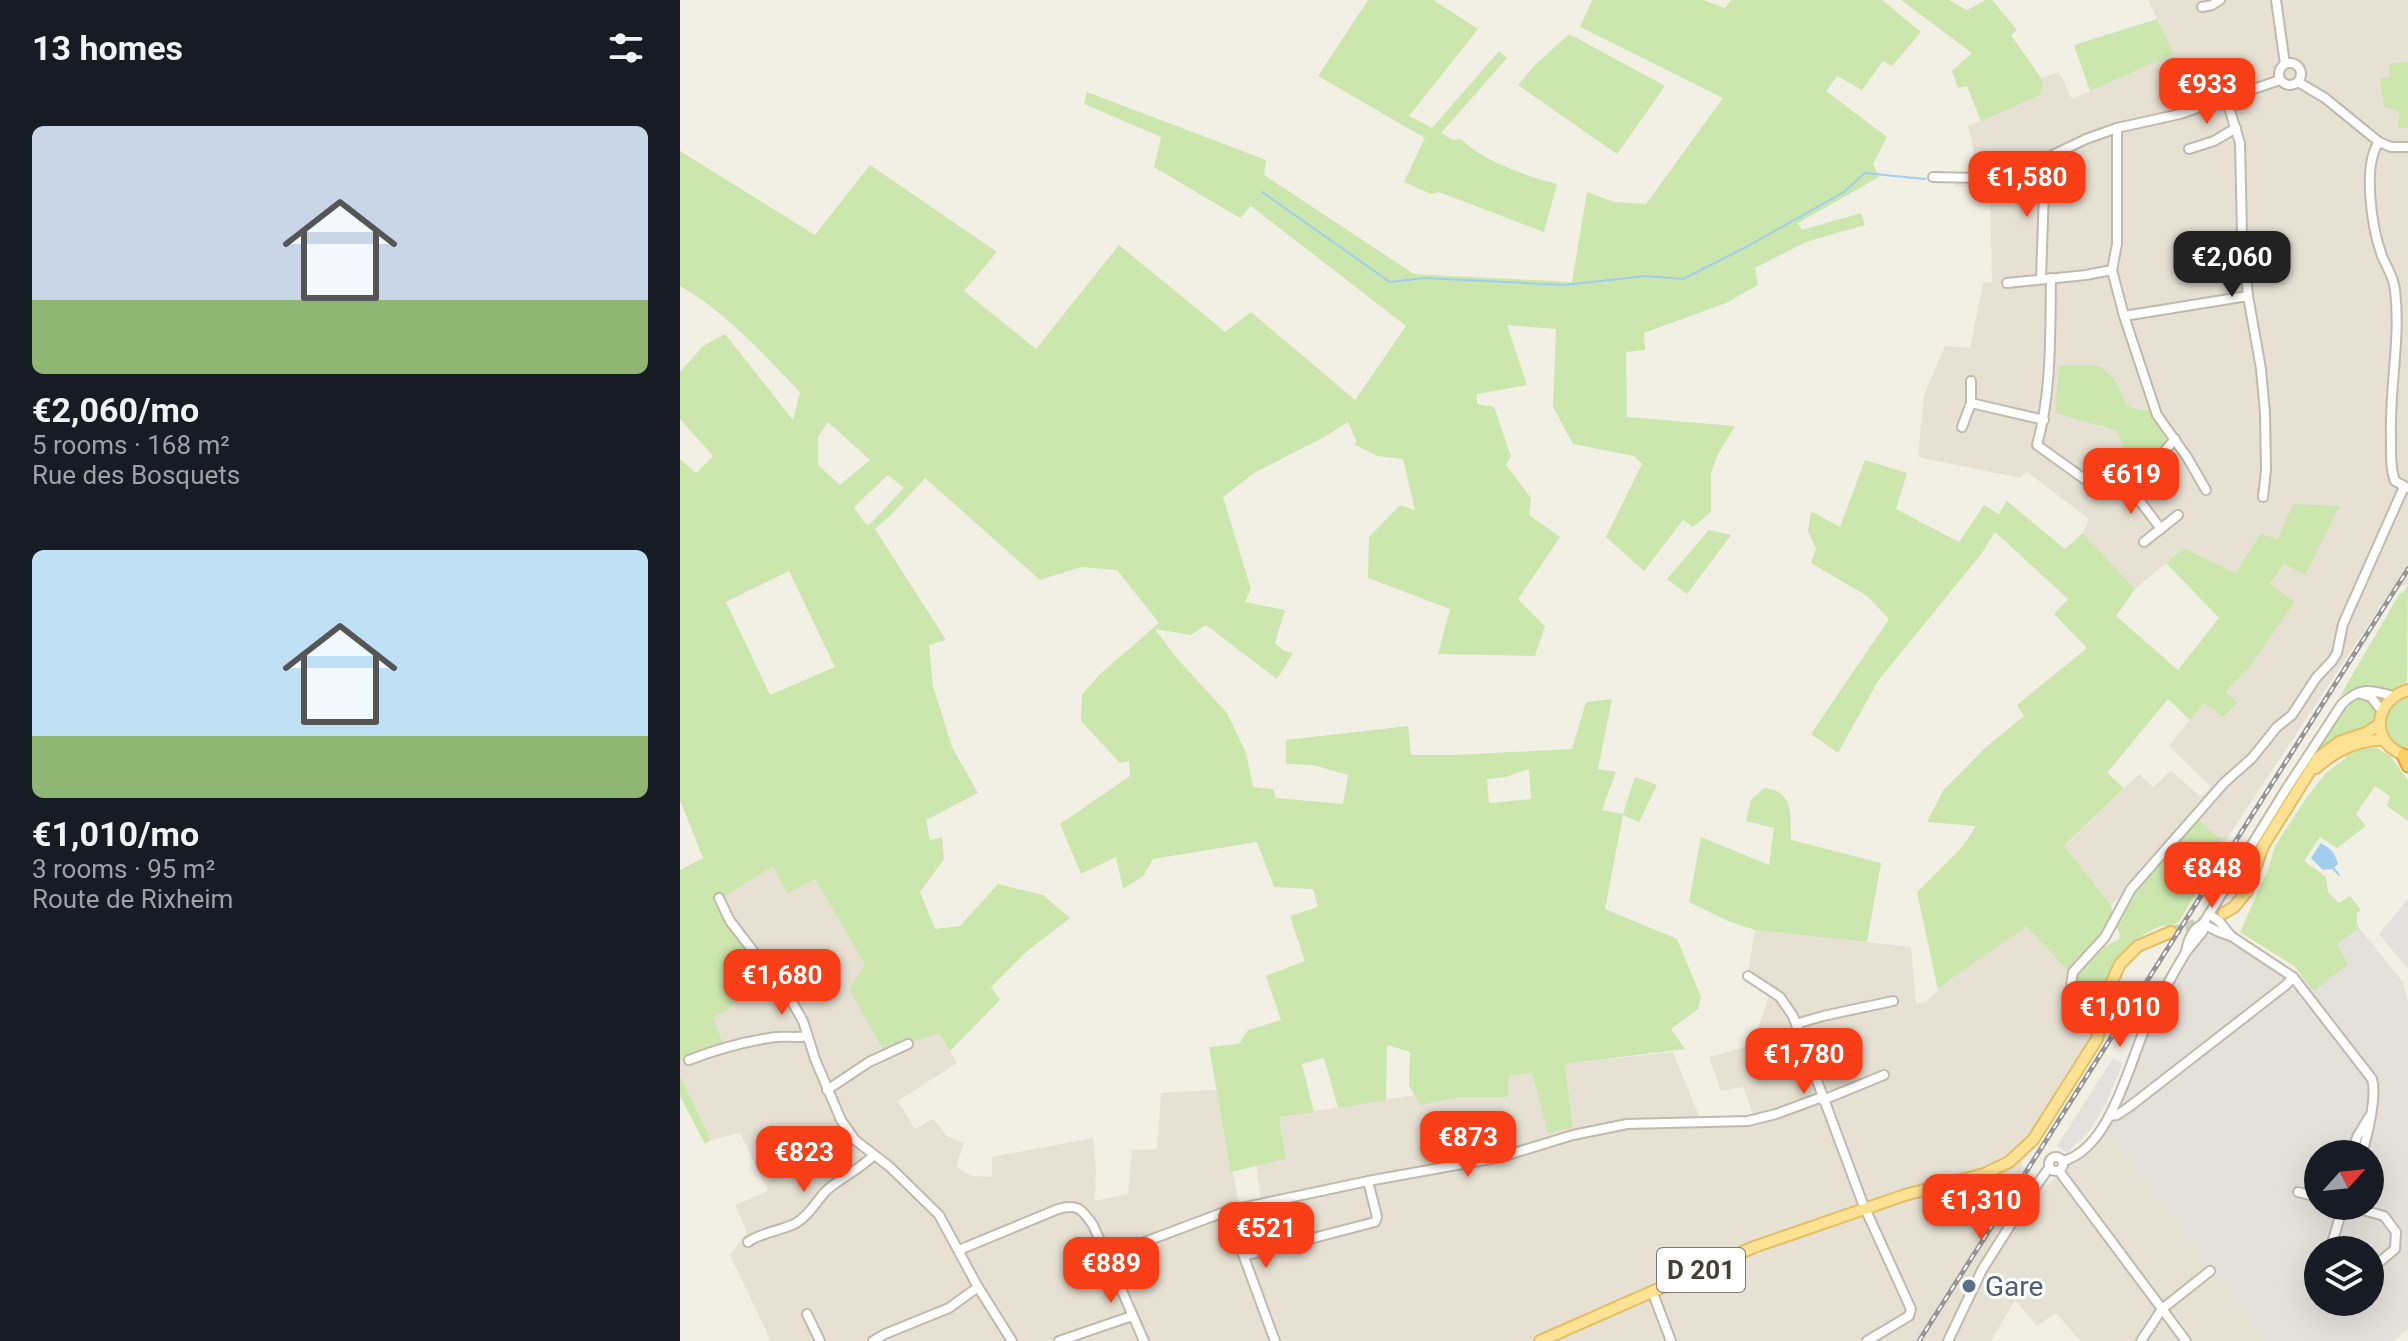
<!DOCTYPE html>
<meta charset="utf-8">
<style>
:root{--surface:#171b24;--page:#20242c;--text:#f1f3f6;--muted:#9ea1a6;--accent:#f83e16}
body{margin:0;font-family:Roboto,sans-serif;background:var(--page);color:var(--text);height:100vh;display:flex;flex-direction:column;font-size:30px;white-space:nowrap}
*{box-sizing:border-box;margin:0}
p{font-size:26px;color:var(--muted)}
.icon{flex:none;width:44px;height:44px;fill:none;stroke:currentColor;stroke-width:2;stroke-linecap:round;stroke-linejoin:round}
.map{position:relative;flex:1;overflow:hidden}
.side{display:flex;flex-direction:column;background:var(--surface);width:680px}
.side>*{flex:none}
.needle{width:52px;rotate:63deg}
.tools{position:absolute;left:1624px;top:1140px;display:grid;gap:16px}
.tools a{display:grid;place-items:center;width:80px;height:80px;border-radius:50%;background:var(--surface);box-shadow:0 8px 32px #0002;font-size:40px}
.price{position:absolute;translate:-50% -68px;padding:0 18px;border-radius:16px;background:var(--accent);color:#fff;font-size:26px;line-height:52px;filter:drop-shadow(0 2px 4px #0008)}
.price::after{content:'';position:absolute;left:50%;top:48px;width:24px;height:18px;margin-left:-12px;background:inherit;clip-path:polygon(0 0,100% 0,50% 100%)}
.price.current{background:#222;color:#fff}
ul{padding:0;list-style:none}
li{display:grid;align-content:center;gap:16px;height:424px;padding:0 32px}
li span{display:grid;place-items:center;height:248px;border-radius:12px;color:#555}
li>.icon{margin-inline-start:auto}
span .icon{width:144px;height:144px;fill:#fffc;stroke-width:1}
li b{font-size:34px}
h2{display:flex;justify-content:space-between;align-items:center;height:96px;padding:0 32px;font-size:34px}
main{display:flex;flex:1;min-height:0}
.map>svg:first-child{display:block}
</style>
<main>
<section class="side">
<h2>13 homes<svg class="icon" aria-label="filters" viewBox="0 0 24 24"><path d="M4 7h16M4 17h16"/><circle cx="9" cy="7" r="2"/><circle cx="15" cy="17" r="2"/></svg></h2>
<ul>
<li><span style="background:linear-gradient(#c9d6e8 70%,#8fb573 0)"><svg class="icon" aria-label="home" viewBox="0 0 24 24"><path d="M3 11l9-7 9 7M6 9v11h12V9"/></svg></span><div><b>€2,060/mo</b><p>5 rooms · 168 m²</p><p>Rue des Bosquets</p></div></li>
<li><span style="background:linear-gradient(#bfe0f5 75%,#8fb573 0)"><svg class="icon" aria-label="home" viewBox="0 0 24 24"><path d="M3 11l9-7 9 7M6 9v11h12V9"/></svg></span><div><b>€1,010/mo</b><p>3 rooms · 95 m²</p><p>Route de Rixheim</p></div></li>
</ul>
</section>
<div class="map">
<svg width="1728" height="1341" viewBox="0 0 1728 1341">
<rect width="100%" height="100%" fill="#f2efe5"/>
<g fill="#e6e1d3" fill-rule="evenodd">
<path d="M1468,0h260v584l-16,5 -168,254 -25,-23 -56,58 -32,27 -47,-58 75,-73 14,13 18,-16 30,26 10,-10 -42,-41 35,-44 32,1 -10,-10 23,-25 46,-66 -25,-17 14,-21 21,11 -27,-35 -19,-5 -24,38 -51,-25 -49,41 -52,-56 6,-14 -62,-47 -7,6 -102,-21 6,-62 21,-49 25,2 13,-65 9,-1 -2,-96 -35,1 -1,-14 24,-3 -10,-44 72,-31 3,-10 -2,-7 18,-6 13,27 102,-45zM1441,395l3,9 5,4 20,2 -32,21 -17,-4 -3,-3z"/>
<path d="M93,867l14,27 28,-15 50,86 74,68 18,30 -59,38 17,28 18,-10 14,17 17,7 -8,24 16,9 20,1v-20l101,-19 3,32 -1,31 33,-7 4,-44 25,-1 4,-56 56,-3 22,114 22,-4 -5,-34 30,-7 -7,-42 136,-22 6,9 37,-7h50l1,-21 23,-3 16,59 25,-6 -8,-62 108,-12 26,64 38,1 16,-3 -10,-27 -22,4 -12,-34 43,-12 18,-51 -23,-15 8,-49 156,17 5,57 9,-2 31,-27 69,-50 44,47 -6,12 5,10 26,24 2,11 -42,69 -33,66 25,22 61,-54 158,209h-185l-24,-28 -19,13 -22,-26 -24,41h-1220l-41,-86 17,-23 -12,-27 33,-14 -28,-58 -29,7 -31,-64v-58l40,-119z"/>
</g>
<path fill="#e4e0da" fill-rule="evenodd" d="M1535,922l85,54 59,-48 44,54 5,19v328l-15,12h-128l-158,-209 61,-144zM1638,1154h52v52h-52zM1638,1250h52v52h-52z"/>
<g fill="#cbe7ad" fill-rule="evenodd">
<path d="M688,0h65l45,29 -69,87 23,12 67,-77 8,7 -66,75 12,7 8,-1c20,21 67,38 96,45l-13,48 -105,-40 -8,2 -27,-12 21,-44 -107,-62z"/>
<path d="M912,0h111l22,8 6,-8h151l39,32 -29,34 -9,-5 -21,29 -25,-14 -11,15 61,46 -14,27 6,13 -81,46 4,7 59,-17 4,12 -59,17 -51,26 3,17 -32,18 -82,30 1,17 -19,2 1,65 108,9 -18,30 -6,17v39l-18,15 -10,-7 -39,51 -38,-34 36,-73 -8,-8 -61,-12 -20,-37 3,-78 -49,-4 20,60 -50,9v10l17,3 17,49 -5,9 25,33 -2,17 31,22 -42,62 27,27 -10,30 -97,-2 12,-45 -82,-31 1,-41 31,-32 15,5 -12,-51 -26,-3 -23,-12 3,-2 -9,-20 -24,15 -70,36 -31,24 28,92 -6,13 40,8 -10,33 9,8 9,2 -16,26 -71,-54 -15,10 -36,-6 20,27 52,57 19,40 7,34 20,2 3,9 67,6 5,-29 -35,-10 -27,-1v-24l122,-14 3,29h44l117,-6 14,-47 26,-3 -14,70 18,3 -14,38 21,4 12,-37 22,8 -18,37 -16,-7 -18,94 72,30 24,58 -3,12 -27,20 14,20 -120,15 8,63 -25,6 -16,-60 -23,3 -1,21h-50l-38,8 -11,-19 1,-34 -23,-7 -1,55 -48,8 -14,-50 -22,6 12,48 -35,5 7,42 -55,13 -22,-125 30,-3 9,-14 33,-10 -15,-44 39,-15 -15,-45 28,-9 -5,-18 -39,-2 -17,-45 -104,17 -10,17 -20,13 -7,-32 -35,17 -21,-50 70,-48 -1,-15 -9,2 -39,-42 1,-26 17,-20 60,-52 -42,-53 -36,-3 -41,13 -115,-102 -32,35 -18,16 71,111 -17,5 4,41 19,61 26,46 -52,27 4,20 12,-3 2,22 -24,33 15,37 25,-3 38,-42 45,11 27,23 -44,34 -35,35 9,13 -50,51 -11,-18 -55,18 -35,-62 16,-24 -50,-86 -28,15 -14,-27 -53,32 41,72 -8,9 7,12 -28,12 -5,7 -14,6 10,27 -43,17v-191l23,-12 -23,-58v-341l16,14 17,-17 -33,-37v-47l23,-26 22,-12 68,86 7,-28c-37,-38 -74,-80 -120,-106v-135l135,84 55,-70 127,87 -33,39 72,58 83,-104 106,87 26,-20 104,88 51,-74 -155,-120 -11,12 -86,-51 7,-30 -77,-33 3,-12 179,68 -2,15 150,99 158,8 15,-90 27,10 32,2 77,-106 -143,-71zM148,422l42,38 -30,25 -22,-20v-28zM208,475l16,13 -35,37 -5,-3 -10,-15zM109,571l46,96 -65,28 -44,-93zM849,769l2,30 -42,4 -2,-24 19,-2z"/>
<path d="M1221,0h48l18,10 19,-10h6l25,30 -6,5 30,43 2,7 -3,10 -59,26 -14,-35 -9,2 -6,-17 20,-18z"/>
<path d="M1477,19l17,35 -84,37 -16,-46z"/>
<path d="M889,34l96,52 -48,68 -99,-69 18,-21z"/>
<path d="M1728,62v66h-10l1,-17 -15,-4 -4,-28 10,-2 -1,-13z"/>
<path d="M1379,365l40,1c6,5 15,11 18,19 11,22 5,23 32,25l18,27c-9,13 -18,33 -34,34l-16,-40 -62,-18z"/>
<path d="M1185,460l42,13 -11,36 63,33 25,-37 15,9 8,-13 58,48 18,-16 52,56 -19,27 62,54 41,-52 -53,-55 18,-15 51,25 25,-39 18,5 15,-35 47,2 -35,69 -21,-11 -14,20 25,18 -46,66 -23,24 11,11 -14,14 -19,-14 -14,17 -22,-21 -61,74 17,15 -60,58 47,59 2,9 -15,27 -29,31 -44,-47 -3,5 -66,45 -18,15 -21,-98 46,-46 13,-20 -49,-4 16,-31 42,-43 39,-32 -7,-11 70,-57 -33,-34 14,-15 -73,-67 -13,21 -104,128 -40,72 -27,-19 78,-115 -22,-23 -56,-33 5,-14 -8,-18 3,-20 29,16z"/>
<path d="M1029,530l22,5 -44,59 -20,-15z"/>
<path d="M1728,585l-1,97 -12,8 -7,1 -16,-4 -19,2 -13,7 60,-103h3z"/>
<path d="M1728,694v58c-19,-7 -32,-29 -17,-47 5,-5 11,-8 17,-11z"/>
<path d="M1678,698c19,4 22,14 10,29l-24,7 -17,11 -9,7 -8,12 -3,-2 35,-50z"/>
<path d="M1684,748h13l13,8 18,24v41l-21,-15 3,-10 -15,-10 -19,28 10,12 -29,22 -17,-11 -16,24 22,16 2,15 11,11 11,-7 11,14 -4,3v11l2,4 -22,17 11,19 -34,27 -20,-25 -54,-34 28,-62 7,-24 32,-49 19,-24 20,-15 2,-6z"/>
<path d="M1084,788c31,3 26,28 27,52l90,23 -14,79 -112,-12 -27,-9 -39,-19 12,-65 68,28 5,-37 -28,-7 5,-21z"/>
<path d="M1519,820l25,23 -45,79 -12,6 -3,-3c-20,7 -43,23 -53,43 -3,9 -4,24 -11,30 -10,8 -21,-2 -25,-11 -2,-22 25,-40 43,-47l2,-5 -4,-9c16,-43 52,-74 83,-106z"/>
<path d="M0,1076l31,64 -6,4 -25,-48z"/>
</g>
<g fill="#e3e1dd">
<path d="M1728,899v70l-29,-35z"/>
<path d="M1433,1058l10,5 -17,40 -16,27 -23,23 -10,-7z"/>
<path d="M1316,1177l6,15 -5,2 -6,9 -4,1 4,13 -7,4 -6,9 -15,-44z"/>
</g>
<path fill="#a1cdef" d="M1641,843c12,8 13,8 17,21l-4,3 6,8 -1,1 -7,-7 -9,1 -12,-12z"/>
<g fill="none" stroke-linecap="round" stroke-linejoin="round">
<path stroke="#a1cdef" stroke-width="2" d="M582,192l128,90 35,-4 139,7 82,-9 37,3 63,-32 98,-55 21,-19 60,6"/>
<path stroke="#cfccc2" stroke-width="10" stroke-dasharray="10 5" stroke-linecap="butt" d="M1491,932l36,-12"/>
<defs>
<g id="minor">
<path d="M1596,0l9,64"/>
<path d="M1522,7l10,-2 8,-5"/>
<circle cx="1610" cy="74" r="11"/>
<path d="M1618,82l27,16 54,44 12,5h17"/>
<path d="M1546,98l14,45 2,91 6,62 13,73 4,44 1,57 -3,27"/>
<path d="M1437,128v116l-5,26 12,46 33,99 30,42 19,33"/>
<path d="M1699,142c-17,23 -7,87 3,114 5,12 12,21 13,34 6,49 -6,99 -4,149 0,14 -1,29 4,42l13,7"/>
<path d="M1509,149l25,-8 22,-13"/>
<path d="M1253,177l44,1 40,-6 69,-33 31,-11 63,-14 100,-34"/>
<path d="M1371,278c-1,56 1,113 -14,167l64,46c32,1 55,-30 74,-52"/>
<path d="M1361,279l4,-119"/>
<path d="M1327,283l79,-8 26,-5"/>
<path d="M1444,316l124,-20"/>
<path d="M1291,381v22l73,17"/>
<path d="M1282,427l9,-24"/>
<path d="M1447,484l34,45"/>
<path d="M1464,542l34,-27"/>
<path d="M1678,693l13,4 11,14"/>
<path d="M39,898l11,23 61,79 12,21 12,38 26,61 14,20 35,27 49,48 39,72 34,54"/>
<path d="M1529,914l10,7 12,15 -12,-4 -16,-8 82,-133 57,-87c19,-18 28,-14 51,-8"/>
<path d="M1523,924v7l-17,21c2,-12 6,-23 17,-28z"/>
<path d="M1551,936l62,41 79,102c5,17 -5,57 -10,75"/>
<path d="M1068,976l32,21 13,19 70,188 48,105 -2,7 -42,25"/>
<path d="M1426,1011l-23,-9 -7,-6 -5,-11 2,-13 32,-35 26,-48 93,-106 28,-25 25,-31 15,-12 24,-37 16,-17 5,-8 6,-29 61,-137"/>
<path d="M1116,1024l27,-8 70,-15"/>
<path d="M9,1060c28,-11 58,-19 87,-23 11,-1 21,1 32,-1"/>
<path d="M147,1090l42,-28 39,-18"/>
<path d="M1143,1100l61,-25"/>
<path d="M1429,1116l8,-1 12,-8 157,-122 7,-8"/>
<path d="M1672,1154l5,-17 12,-20"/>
<circle cx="1376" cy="1164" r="7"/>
<path d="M1383,1161c46,-12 65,-93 82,-133 12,-26 26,-51 41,-76"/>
<path d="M1379,1171l127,170"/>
<path d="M1618,1192l20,5"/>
<path d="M1669,1206l35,10 12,16 -1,17 -25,21"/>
<path d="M547,1211l48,130"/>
<path d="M68,1242c14,-10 33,-11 48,-19 14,-8 20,-22 31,-33 15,-13 33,-21 47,-35"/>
<path d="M279,1250l99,-41c21,-6 24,1 35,16l51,116"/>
<path d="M1650,1250l13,-44"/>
<path d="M427,1256l120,-45 141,-30 133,-24 72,-22 54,-11 121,-3 28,-7 46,-17"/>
<path d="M564,1256l131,-34 2,-5 -9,-36"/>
<path d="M972,1291l19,50"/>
<path d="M127,1314l13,27"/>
<path d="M193,1341l12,-7 64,-26 29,-21"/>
<path d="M379,1341l73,-25"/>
<path d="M1268,1341l34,-71 46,-73 21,-29"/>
<path d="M1461,1341l21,-32 48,-38"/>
</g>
<g id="major">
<path d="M1728,756c-38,-10 -37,-55 0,-66"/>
<path d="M1636,768c19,-17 43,-29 68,-28"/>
<path d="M1544,913l10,-6 13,-16 16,-45 55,-88 21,-16 27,-9 14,-9"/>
<path d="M860,1341l214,-94 151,-52 79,-21 25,-12 24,-22 64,-101 14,-55 9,-20 18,-18 33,-14"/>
</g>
<path id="highway" d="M1723,755l5,11"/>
</defs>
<use href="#minor" stroke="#c1b9ab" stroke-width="12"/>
<use href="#major" stroke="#e2bf63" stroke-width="14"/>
<use href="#highway" stroke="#dca335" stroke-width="15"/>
<use href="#minor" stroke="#fff" stroke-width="8"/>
<use href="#major" stroke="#fde293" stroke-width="10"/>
<use href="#highway" stroke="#fcce66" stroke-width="11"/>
<defs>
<path id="rail" d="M1239,1341l489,-772"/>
</defs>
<use href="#rail" stroke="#959595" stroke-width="5"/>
<use href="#rail" stroke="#fff" stroke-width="2" stroke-dasharray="6" stroke-linecap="butt"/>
</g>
<circle fill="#5c6f8a" stroke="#fff" stroke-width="3" cx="1289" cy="1286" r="8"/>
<g text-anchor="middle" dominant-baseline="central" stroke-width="6" stroke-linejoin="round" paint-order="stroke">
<rect fill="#fff" stroke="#7d7972" stroke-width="2" x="977" y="1248" width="88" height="44" rx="6"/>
<g font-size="26" font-weight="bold" fill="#453f35">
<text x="1021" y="1270">D 201</text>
</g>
<g font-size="28" fill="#4e5e75" stroke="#fff" text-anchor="start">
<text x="1305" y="1286">Gare</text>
</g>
</g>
</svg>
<div class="tools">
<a><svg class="needle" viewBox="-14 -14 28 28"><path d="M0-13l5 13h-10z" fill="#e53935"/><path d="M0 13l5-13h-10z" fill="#9ea1a6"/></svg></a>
<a><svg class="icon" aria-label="layers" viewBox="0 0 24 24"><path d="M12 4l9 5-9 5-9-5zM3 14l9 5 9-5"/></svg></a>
</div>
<b class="price" style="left:1527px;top:126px">€933</b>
<b class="price" style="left:1347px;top:219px">€1,580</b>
<b class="price current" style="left:1552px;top:299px">€2,060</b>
<b class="price" style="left:1451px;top:516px">€619</b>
<b class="price" style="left:1532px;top:910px">€848</b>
<b class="price" style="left:102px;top:1017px">€1,680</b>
<b class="price" style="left:1440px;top:1049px">€1,010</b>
<b class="price" style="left:1124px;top:1096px">€1,780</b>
<b class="price" style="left:788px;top:1179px">€873</b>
<b class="price" style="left:124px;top:1194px">€823</b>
<b class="price" style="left:1301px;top:1242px">€1,310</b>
<b class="price" style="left:586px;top:1270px">€521</b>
<b class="price" style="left:431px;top:1305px">€889</b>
</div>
</main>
